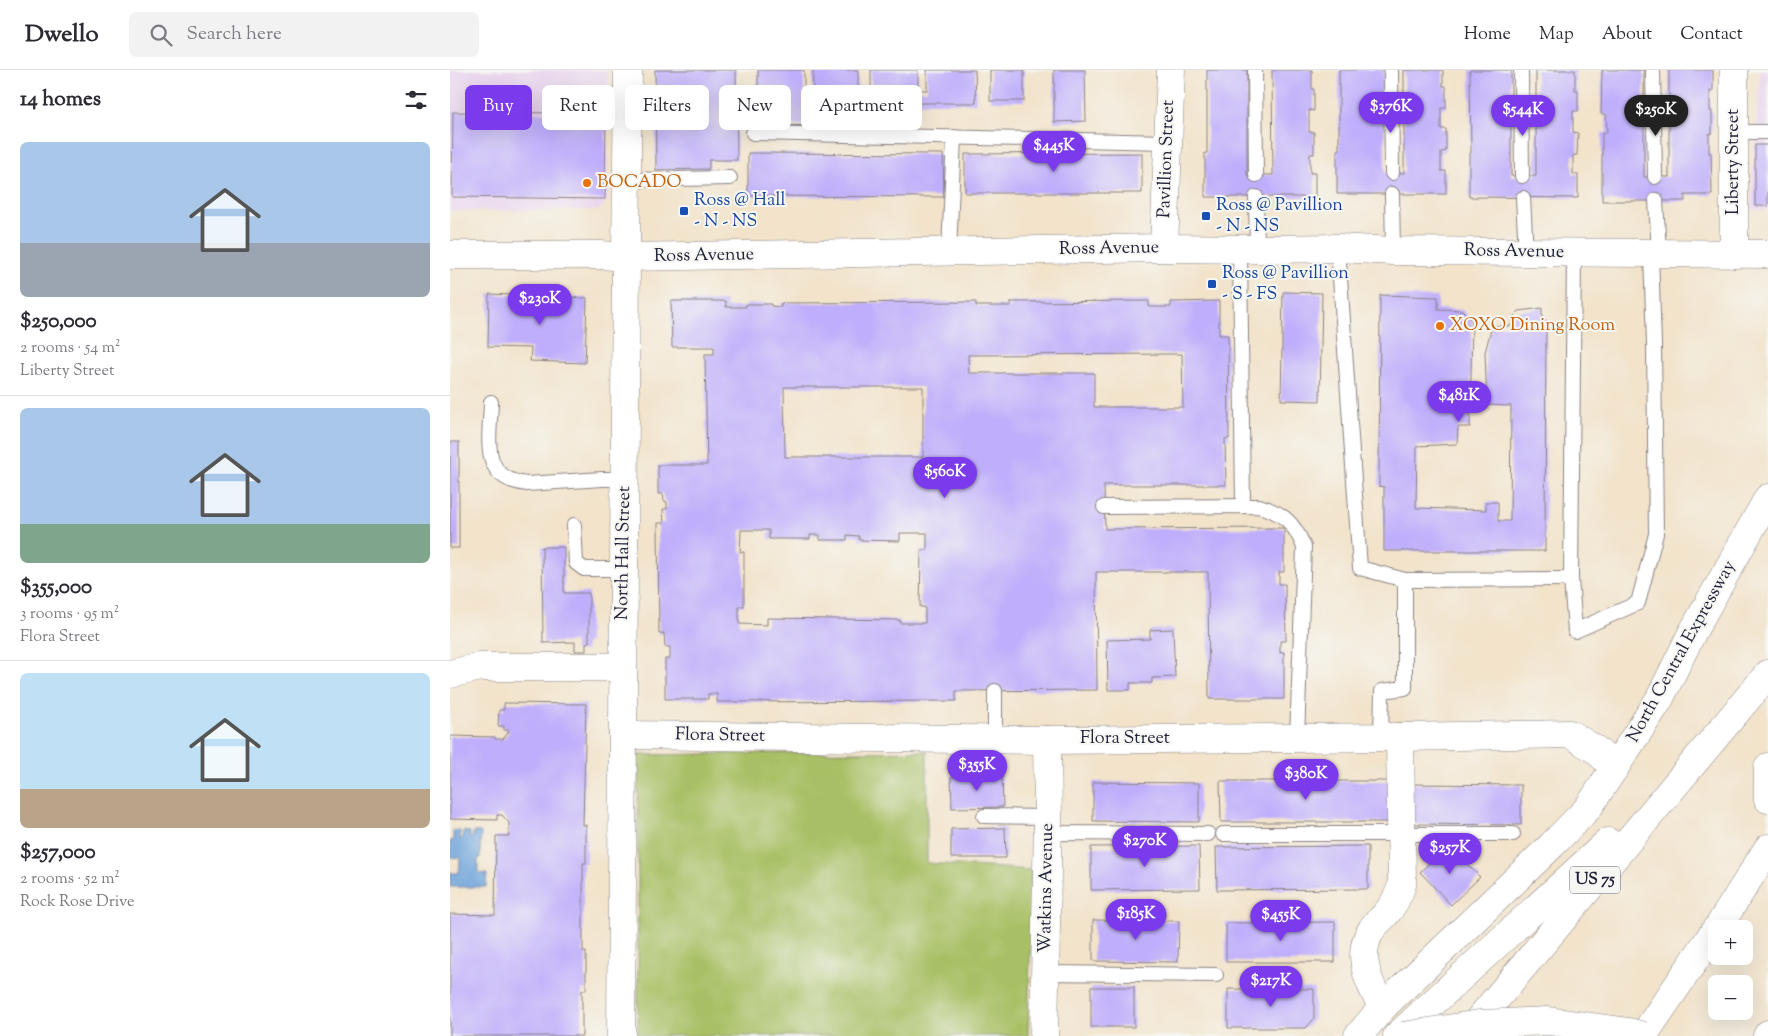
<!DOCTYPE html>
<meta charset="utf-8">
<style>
:root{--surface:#fff;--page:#f2f2f3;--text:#2b2b33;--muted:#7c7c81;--line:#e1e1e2;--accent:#7c3aed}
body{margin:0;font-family:"Sorts Mill Goudy",serif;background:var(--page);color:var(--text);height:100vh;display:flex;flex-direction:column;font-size:19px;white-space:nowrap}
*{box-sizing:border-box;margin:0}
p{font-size:16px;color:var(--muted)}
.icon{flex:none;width:28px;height:28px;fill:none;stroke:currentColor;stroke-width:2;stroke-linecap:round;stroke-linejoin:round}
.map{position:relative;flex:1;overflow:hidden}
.drawer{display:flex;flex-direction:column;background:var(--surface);width:450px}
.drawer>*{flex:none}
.top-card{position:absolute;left:15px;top:15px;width:475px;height:45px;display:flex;gap:10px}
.fabs{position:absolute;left:1258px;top:850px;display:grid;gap:10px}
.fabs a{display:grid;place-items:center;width:45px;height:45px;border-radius:8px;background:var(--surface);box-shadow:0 5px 20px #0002;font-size:25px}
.price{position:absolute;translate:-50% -42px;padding:0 11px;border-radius:18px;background:var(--accent);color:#fff;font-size:16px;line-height:32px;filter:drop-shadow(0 1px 2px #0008)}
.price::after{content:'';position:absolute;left:50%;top:30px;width:15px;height:11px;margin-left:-8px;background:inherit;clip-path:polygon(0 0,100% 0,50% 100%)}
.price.on{background:#222;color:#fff}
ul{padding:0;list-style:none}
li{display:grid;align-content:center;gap:10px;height:265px;padding:0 20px}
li+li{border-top:1px solid var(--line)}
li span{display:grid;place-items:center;height:155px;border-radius:8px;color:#555}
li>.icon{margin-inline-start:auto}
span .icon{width:90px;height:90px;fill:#fffc;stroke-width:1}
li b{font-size:21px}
h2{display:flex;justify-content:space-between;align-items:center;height:60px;padding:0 20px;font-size:21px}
.chip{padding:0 18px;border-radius:8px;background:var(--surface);box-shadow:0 5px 20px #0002;font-size:18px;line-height:45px}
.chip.on{background:var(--accent);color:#fff}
header{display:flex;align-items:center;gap:30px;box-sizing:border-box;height:70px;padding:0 25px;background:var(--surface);border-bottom:1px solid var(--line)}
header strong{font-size:24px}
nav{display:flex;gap:28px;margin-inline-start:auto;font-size:18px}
.search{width:350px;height:45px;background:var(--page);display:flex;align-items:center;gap:12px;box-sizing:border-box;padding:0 18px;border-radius:8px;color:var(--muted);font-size:19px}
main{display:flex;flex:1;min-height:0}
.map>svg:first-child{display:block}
</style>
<header>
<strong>Dwello</strong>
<div class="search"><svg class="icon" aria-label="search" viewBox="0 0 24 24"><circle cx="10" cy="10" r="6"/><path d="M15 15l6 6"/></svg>Search here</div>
<nav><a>Home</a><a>Map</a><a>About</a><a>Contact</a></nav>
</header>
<main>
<section class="drawer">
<h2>14 homes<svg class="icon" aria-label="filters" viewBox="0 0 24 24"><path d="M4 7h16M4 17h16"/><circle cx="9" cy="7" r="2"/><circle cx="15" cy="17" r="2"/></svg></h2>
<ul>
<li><span style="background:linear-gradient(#a9c7e8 65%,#9aa5b1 0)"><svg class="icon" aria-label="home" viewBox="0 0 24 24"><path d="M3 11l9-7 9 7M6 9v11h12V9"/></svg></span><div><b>$250,000</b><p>2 rooms · 54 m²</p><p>Liberty Street</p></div></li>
<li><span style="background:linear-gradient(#a9c7e8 75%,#7fa58c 0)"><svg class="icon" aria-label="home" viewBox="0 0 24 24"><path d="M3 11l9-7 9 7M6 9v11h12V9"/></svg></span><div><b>$355,000</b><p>3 rooms · 95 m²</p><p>Flora Street</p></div></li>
<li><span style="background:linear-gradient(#bfe0f5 75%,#b9a48a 0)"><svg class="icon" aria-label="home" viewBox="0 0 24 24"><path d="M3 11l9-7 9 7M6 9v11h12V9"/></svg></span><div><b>$257,000</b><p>2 rooms · 52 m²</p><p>Rock Rose Drive</p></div></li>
</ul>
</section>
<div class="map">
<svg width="1318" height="966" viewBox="0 0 1318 966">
<rect width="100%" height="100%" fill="#f6f6f2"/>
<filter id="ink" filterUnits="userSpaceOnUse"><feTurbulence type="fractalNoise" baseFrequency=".02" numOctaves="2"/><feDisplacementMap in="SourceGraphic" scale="10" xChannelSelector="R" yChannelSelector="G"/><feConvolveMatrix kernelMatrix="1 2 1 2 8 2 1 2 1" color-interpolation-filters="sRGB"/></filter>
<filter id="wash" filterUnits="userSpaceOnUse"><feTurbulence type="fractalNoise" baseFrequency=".0096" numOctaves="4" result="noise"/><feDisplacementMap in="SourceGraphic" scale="20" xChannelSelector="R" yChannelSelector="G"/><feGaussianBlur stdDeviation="1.12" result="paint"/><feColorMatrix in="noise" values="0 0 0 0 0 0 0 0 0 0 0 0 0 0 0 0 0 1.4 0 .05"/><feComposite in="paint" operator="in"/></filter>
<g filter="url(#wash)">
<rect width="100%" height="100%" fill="#f2e3ca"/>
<g fill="#e8d2ee">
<path d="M0,0h158v130l-9,10 -149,1z"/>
<path d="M1310,0h8v140h-13l-4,-5z"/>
</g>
<path fill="#a8c065" stroke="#657150" d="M477,681v112l105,7 -4,166h-390v-281z"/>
<path fill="#6ca2d9" stroke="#47628a" d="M3,761h7v8l3,-1v-7l7,1v6l3,-1v-5h8l-1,26 -2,1v14l9,1 -1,13h-36v-14h9l1,-15 -10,-1v-16h3z"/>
<g id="blocks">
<g fill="#bfaefb" fill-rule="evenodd">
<path d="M205,0h81l1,90h-28v9l-53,1z"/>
<path d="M308,0h46v41h8l1,-41h45v56l-100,-1z"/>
<path d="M421,0h47v20h9v-20h48l1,33h-105z"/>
<rect x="540" y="0" width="34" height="31"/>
<path d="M604,0h31l1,51 -32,1z"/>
<path d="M757,0h40v105h26l-1,-105h40v19h2v22l-5,-1v22h5v22h-4v19h5v24h-110v-44h2z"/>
<path d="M889,0h45l1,103h19v-103h39v16h3v22h-5v21h5v22l-5,1v19h5v23h-109v-44h2z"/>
<path d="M1020,0h41v106h25v-106h39v20h3v21h-5v21l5,1 -1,22h-4v19h5v24l-109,-1v-44h2z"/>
<path d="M1152,0h42v107h25v-107h44v21h-3v20h2v22l-3,1v19h2l1,42h-27v6h-83v-68h5l-1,-19h-5z"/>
<path d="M111,39h45l-1,90 -153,-2 1,-85 108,1z"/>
<rect x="1305" y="75" width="13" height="61"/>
<path d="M298,83l195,1 1,43 -196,-1z"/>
<path d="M692,83v40h-177v-39z"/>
<path d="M833,222l39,1 -2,108 -39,-1z"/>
<path d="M39,224l98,4 -2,65 -55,-2 1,-13 -43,-1z"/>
<path d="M930,225l58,2v12l24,1 10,11 -2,106h-12l-1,17 -40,2 -1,62 70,2v-8h12v19h12l1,-115 -24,-1 -2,-53 7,-26h19l2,-9 6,-6 23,-3v12h4l-1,231h-161v-64l-5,-1z"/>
<path d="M221,231h55v6h20v-3h25v2l10,1v-4l195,-1v4h35v-4l138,-1v6h22v-5l48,-1v34h9l1,104h-4l1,46h-122l1,44 179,-1v44h-5v12h6l1,57h-6v12l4,-1v47h-75l-1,-127h-112l1,118 -141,1v10l-239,1v-8h-9v5h-43v-40h5v-12h-5l-1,-14 -5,1 -1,-111h6l-1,-14h4v-7l-3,-1 -1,-7h-5v-29h49l-2,-111h9v-7h-42zM732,284l1,53h-89v-34h-125l-1,-18zM334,317h139v70h-138zM291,460h28v9h41v-4h10v5h27v-5l12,1v4l41,1v-8h27v17h-6l-1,57h5v16h-25v-3l-133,-2v7l-28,-1v-18h5v-54h-4z"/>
<rect x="0" y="372" width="9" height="106"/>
<path d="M92,477h22v46h25v49l-3,1v8h-11v-9l-32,1z"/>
<path d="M723,559l2,48 -23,1v5h-22v7h-22l-1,-50 43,-1v-9z"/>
<path d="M54,633l82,1 -3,121h3v38h-3v89h3v38h-4v46h-132v-122l45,1 1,-79h13v-13l-7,-8h-5v5l-47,-1v-83l45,1v2h8l5,-6 1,-3h-5v-4h-6l1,-16h5z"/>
<path d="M552,706l1,31 -51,1 -1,-31z"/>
<path d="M770,711h171v41h-170z"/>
<path d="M643,712l106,1v39l-106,-1z"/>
<path d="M959,714l112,1v40l-112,-1z"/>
<path d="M555,758l1,30h-55v-29z"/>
<path d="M998,775l32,32 -29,28 -31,-33z"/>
<path d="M749,776l1,43 -109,1v-43z"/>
<path d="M918,776v43l-151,1 -1,-43z"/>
<path d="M643,850l86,1 -1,41 -85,-1z"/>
<path d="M885,852v40h-109v-39z"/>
<rect x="641" y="917" width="43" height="40"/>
<path d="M778,919h86v30l-8,9h-78z"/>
</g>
</g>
</g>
<g filter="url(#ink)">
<use href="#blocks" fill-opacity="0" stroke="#8a8282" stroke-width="1"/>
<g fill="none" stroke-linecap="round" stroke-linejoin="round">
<defs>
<g id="service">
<path d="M805,0l1,105"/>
<path d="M941,0l1,103"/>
<path d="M1071,0l1,106"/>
<path d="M1203,0l2,107"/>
<path d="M1284,62h34"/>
<path d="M303,63l415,9"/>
<path d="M178,110l102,-2"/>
<path d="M942,124l1,57"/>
<path d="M806,127l1,52"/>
<path d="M1073,128l3,54"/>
<path d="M1206,130l3,53"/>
<path d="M888,178l22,320 45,12v108l-23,3 -1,46"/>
<path d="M790,179l3,257"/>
<path d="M499,182l5,-115"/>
<path d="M1124,183l-3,326 4,52 63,-28 18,-69 -2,-190 -3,-91"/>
<path d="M41,332c-1,37 -12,77 36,82l75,-5h23"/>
<path d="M654,437l155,-1c25,7 35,17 45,41l-7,191"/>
<path d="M124,455l2,38 8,6h39"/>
<path d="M955,510l166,-1"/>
<path d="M545,621v48"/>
<path d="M534,746l64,1"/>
<path d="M598,763l160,1"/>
<path d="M773,764h290"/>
<path d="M596,903l170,2"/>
</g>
<g id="minor">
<path d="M1284,0v184"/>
<path d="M714,178l7,-178"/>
<path d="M176,187l2,-187"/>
<path d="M0,604l30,-7h143"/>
<path d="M173,665l424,5 353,-3 170,-3 26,16 19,18"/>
<path d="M933,937c-14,-22 -28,-53 -11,-78 3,-6 9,-9 13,-14 8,-9 13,-18 17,-30l-2,-148"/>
<path d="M594,966l4,-219 -1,-77"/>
</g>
<path id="tertiary" d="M171,966l5,-779"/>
<g id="secondary">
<path d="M0,185h151l25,2 538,-9 93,1 81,-1 55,3 375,3"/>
<path d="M908,966l25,-29 169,-162 36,-37 71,-108 33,-67 76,-135"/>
</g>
<g id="motorway">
<path d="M1318,697v32"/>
<path d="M1267,859l51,-81"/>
<path d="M947,966l211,-194"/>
<path d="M1015,966l303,-362"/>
<path d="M1193,966l73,-107"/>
<path d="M1317,966l1,-2"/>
</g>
</defs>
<use href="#service" stroke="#8a8282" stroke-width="16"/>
<use href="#minor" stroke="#8a8282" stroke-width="29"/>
<use href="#tertiary" stroke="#8a8282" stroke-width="29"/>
<use href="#secondary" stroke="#8a8282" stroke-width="29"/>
<use href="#motorway" stroke="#8a8282" stroke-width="29"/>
<use href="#service" stroke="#fff" stroke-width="14"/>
<use href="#minor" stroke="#fff" stroke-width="28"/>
<use href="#tertiary" stroke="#fff" stroke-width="28"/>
<use href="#secondary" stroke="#fff" stroke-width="28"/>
<use href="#motorway" stroke="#fff" stroke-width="28"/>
<defs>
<path id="motorway-bridge" d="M953,966l76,-12 70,-3 80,11 14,4"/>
</defs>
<use href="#motorway-bridge" stroke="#8a8282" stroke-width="29" stroke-linecap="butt"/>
<use href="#motorway-bridge" stroke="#fff" stroke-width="28"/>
</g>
</g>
<g fill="#e8710a" stroke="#f6f6f2" stroke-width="2">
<circle cx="137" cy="113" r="5"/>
<circle cx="990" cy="256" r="5"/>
</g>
<g fill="#1a4fb4" stroke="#f6f6f2" stroke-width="2">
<rect x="229" y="136" width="10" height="10" rx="2.5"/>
<rect x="751" y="141" width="10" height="10" rx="2.5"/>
<rect x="757" y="209" width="10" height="10" rx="2.5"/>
</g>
<g text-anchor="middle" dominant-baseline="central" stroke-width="4" stroke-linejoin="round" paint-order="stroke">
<rect fill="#f6f6f2" stroke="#626272" stroke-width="1" x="1120" y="796.5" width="50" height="27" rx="4"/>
<g font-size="16" font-weight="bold" fill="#22223b">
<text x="1145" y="810">US 75</text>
</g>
<g font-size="18" fill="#22223b" stroke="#f6f6f2">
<text transform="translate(717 89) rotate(-88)">Pavillion Street</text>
<text transform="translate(1284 92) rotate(-90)">Liberty Street</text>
<text transform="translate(659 179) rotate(-1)">Ross Avenue</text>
<text transform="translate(1064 182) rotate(1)">Ross Avenue</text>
<text transform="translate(254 186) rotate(-1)">Ross Avenue</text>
<text transform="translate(174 483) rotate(-89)">North Hall Street</text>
<text transform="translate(1232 582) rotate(-61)">North Central Expressway</text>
<text transform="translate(270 666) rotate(1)">Flora Street</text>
<text x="675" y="669">Flora Street</text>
<text transform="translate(597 818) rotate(-89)">Watkins Avenue</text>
</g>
<g font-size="18" fill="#c56008" stroke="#f6f6f2" text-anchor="start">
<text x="147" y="113">BOCADO</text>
<text x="1000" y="256">XOXO Dining Room</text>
</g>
<g font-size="18" fill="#164399" stroke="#f6f6f2" text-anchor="start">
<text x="244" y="131">Ross @ Hall<tspan x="244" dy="21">- N - NS</tspan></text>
<text x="766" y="136">Ross @ Pavillion<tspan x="766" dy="21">- N - NS</tspan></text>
<text x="772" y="204">Ross @ Pavillion<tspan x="772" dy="21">- S - FS</tspan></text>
</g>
</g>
</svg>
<div class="fabs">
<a>+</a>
<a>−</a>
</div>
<b class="price" style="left:941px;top:64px">$376K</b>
<b class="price" style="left:1073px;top:67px">$544K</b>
<b class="price on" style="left:1206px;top:67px">$250K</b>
<b class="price" style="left:604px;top:103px">$445K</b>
<b class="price" style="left:90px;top:256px">$230K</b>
<b class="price" style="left:1009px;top:353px">$481K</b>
<b class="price" style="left:495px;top:429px">$560K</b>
<b class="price" style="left:527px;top:722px">$355K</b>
<b class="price" style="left:856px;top:731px">$380K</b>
<b class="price" style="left:695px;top:798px">$270K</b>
<b class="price" style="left:1000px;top:805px">$257K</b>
<b class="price" style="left:686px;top:871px">$185K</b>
<b class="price" style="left:831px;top:872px">$455K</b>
<b class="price" style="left:821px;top:938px">$217K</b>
<div class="top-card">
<a class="chip on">Buy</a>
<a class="chip">Rent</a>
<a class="chip">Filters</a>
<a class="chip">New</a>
<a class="chip">Apartment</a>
</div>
</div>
</main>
